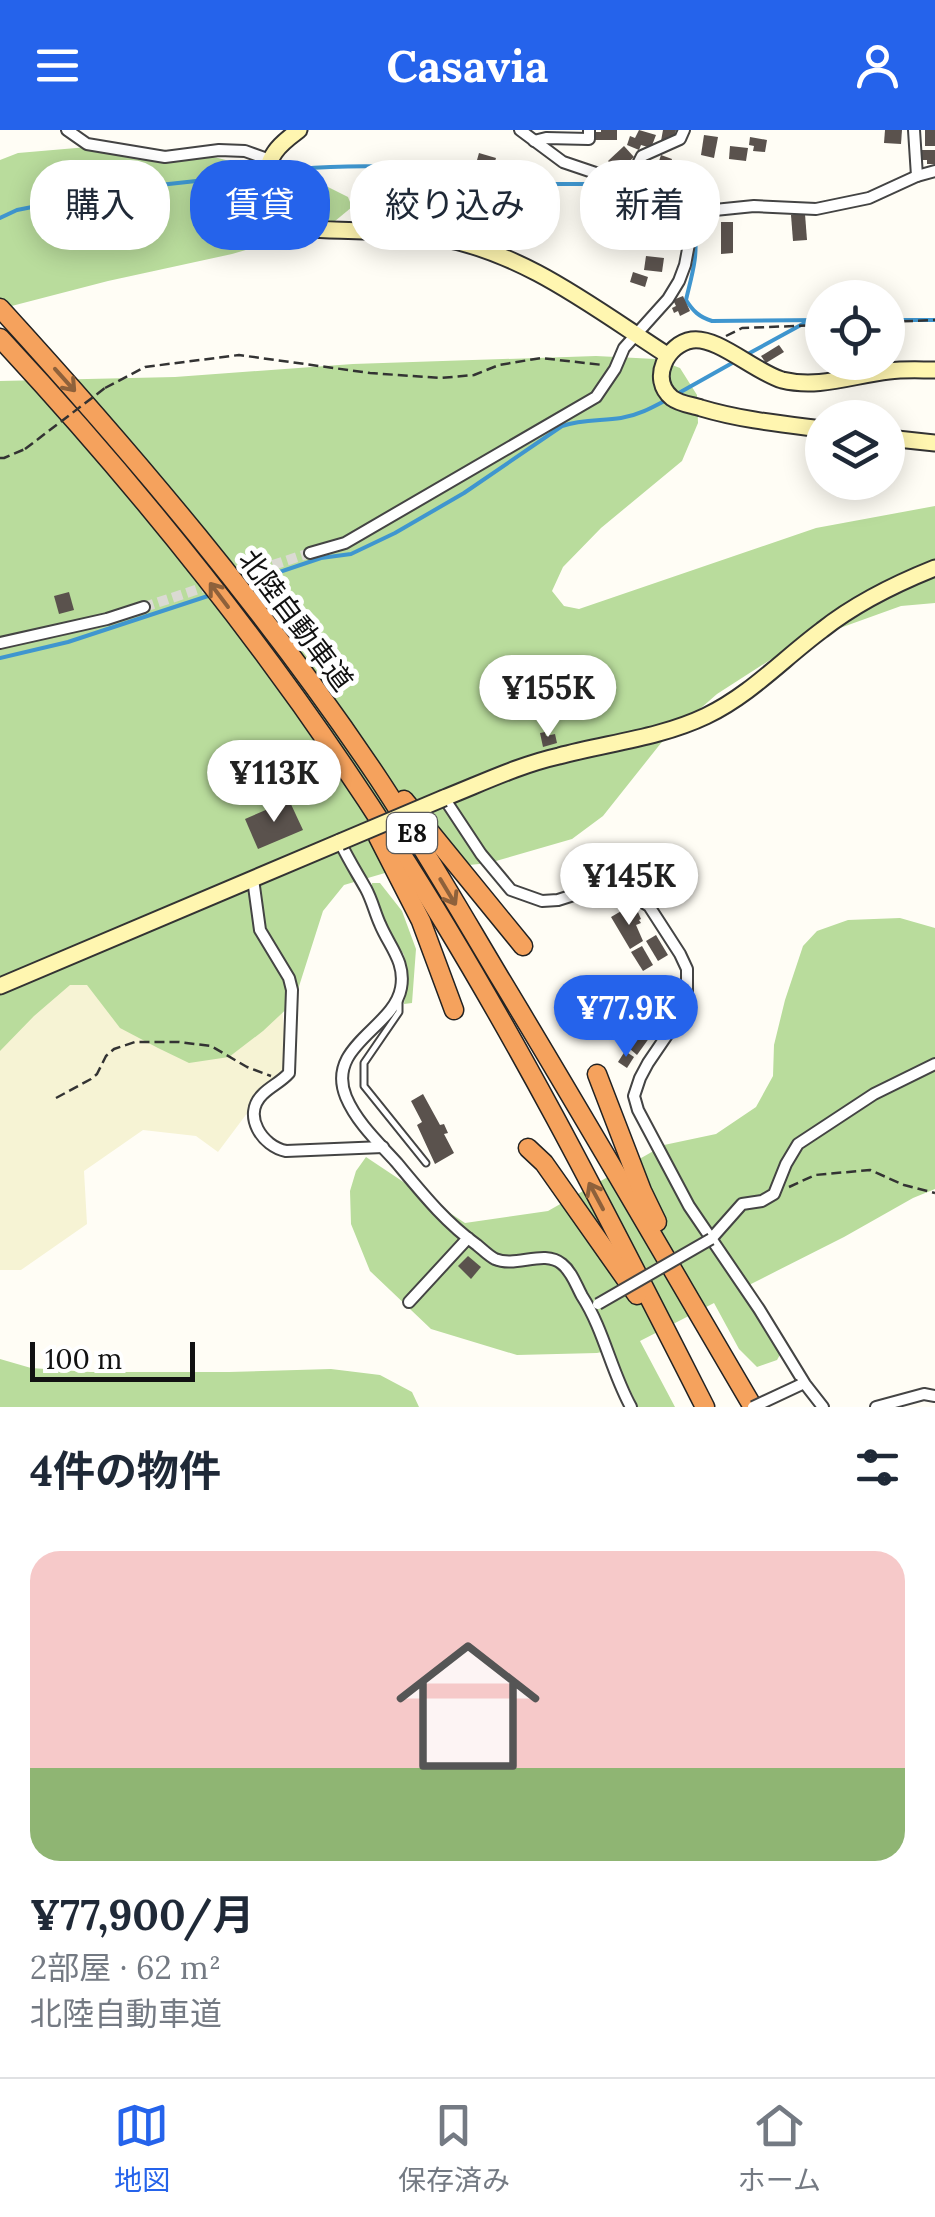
<!DOCTYPE html>
<html lang="ja">
<meta charset="utf-8">
<style>
:root{--surface:#fff;--page:#f2f2f3;--text:#1f2937;--muted:#747a83;--line:#e0e1e3;--accent:#2563eb}
body{margin:0;font-family:Lora,"Noto Sans JP",serif;background:var(--page);color:var(--text);height:100vh;display:flex;flex-direction:column;font-size:38px;white-space:nowrap}
*{box-sizing:border-box;margin:0}
p{font-size:32px;color:var(--muted)}
.icon{flex:none;width:55px;height:55px;fill:none;stroke:currentColor;stroke-width:2;stroke-linecap:round;stroke-linejoin:round}
.map{position:relative;height:1277px;overflow:hidden}
.panel{display:flex;flex-direction:column;background:var(--surface);flex:1}
.panel>*{flex:none}
.banner{position:absolute;left:30px;top:30px;width:875px;height:90px;display:flex;gap:20px}
.buttons{position:absolute;left:805px;top:150px;display:grid;gap:20px}
.buttons a{display:grid;place-items:center;width:100px;height:100px;border-radius:50%;background:var(--surface);box-shadow:0 5px 25px #0003;font-size:50px}
.scale{position:absolute;left:30px;bottom:25px;width:165px;box-sizing:border-box;padding-left:10px;border:5px solid #111;border-top:0;font-size:28px;line-height:35px;white-space:nowrap;color:#111;-webkit-text-stroke:8px #fff;paint-order:stroke}
.price{position:absolute;translate:-50% -85px;padding:0 22px;border-radius:35px;background:#fff;color:#222;font-size:32px;line-height:65px;filter:drop-shadow(0 2px 5px #0008)}
.price::after{content:'';position:absolute;left:50%;top:60px;width:30px;height:22px;margin-left:-15px;background:inherit;clip-path:polygon(0 0,100% 0,50% 100%)}
.price.current{background:var(--accent);color:#fff}
ul{padding:0;list-style:none}
li{display:grid;align-content:center;gap:20px;height:530px;padding:0 30px}
li+li{border-top:2px solid var(--line)}
li span{display:grid;place-items:center;height:310px;border-radius:30px;color:#555}
li>.icon{margin-inline-start:auto}
span .icon{width:180px;height:180px;fill:#fffc;stroke-width:1}
li b{font-size:42px}
h2{display:flex;justify-content:space-between;align-items:center;height:120px;padding:0 30px;font-size:42px}
.pill{padding:0 35px;border-radius:40px;background:var(--surface);box-shadow:0 5px 25px #0003;font-size:35px;line-height:90px}
.pill.current{background:var(--accent);color:#fff}
header{display:flex;justify-content:space-between;align-items:center;height:130px;padding:0 30px;background:var(--accent);color:#fff;font-size:45px;font-weight:800}
.menu{display:flex;justify-content:space-around;align-items:center;height:140px;border-top:2px solid var(--line);background:var(--surface);font-size:28px;color:var(--muted)}
.menu a{display:grid;justify-items:center;gap:5px}
.menu .current{color:var(--accent)}
.map>svg:first-child{display:block}
</style>
<header><svg class="icon" aria-label="menu" viewBox="0 0 24 24"><path d="M4 6h16M4 12h16M4 18h16"/></svg>Casavia<svg class="icon" aria-label="person" viewBox="0 0 24 24"><circle cx="12" cy="8" r="4"/><path d="M4 21q1-7 8-7t8 7"/></svg></header>
<div class="map">
<svg width="935" height="1277" viewBox="0 0 935 1277">
<rect width="100%" height="100%" fill="#fffdf5"/>
<path fill="#f6f3d4" d="M81,821l200,40 6,80 -33,33 -36,48 -22,-16 -53,-6 -59,41 3,53 -66,46h-21v-284z"/>
<g fill="#b9dc9c">
<path d="M123,14l95,14 108,28 22,11 4,10 -23,19 -97,28 -124,27 -108,28v-149l18,-7z"/>
<path d="M596,226l60,3 24,9 17,27 1,28 -16,38 -81,67 -38,39 -11,24 12,15 15,3 237,-81 119,-22v97l-34,3 -75,27 -56,27 -53,34 -56,49 -58,73 -31,23 -83,24 -60,6 -27,-1 -58,17 -21,26 -29,91 -31,29 -34,26 -40,6 -31,-15 -38,-20 -33,-43h-17l-36,31 -34,35v-670l175,-4 178,-13z"/>
<path d="M372,753h8l22,28 14,38 -4,54 -8,1 3,-30 -3,-19 -16,-26 -16,-38z"/>
<path d="M900,788l35,10v261l-22,9 -69,39 -105,53 42,63 -4,7 -20,7 -18,-18 -25,-46 -74,38 35,66h-37l-27,-57 -14,3 -80,2 -86,-26 -61,-58 -19,-47 -1,-33 6,-20 10,-14 99,66 83,-12 116,-66 52,-11 40,-27 17,-31 1,-31 11,-45 18,-54 14,-15 31,-11z"/>
<path d="M0,1229l31,9 59,4h139l102,-3 49,6 32,17 7,15h-419z"/>
</g>
<g fill="none" stroke-linecap="round" stroke-linejoin="round">
<g stroke="#3f96cf" stroke-width="4">
<path d="M299,39c54,-5 105,-3 159,1l9,12 74,6 13,-4h57l18,7 17,14"/>
<path d="M0,88l17,-8 106,-21 119,-13"/>
<path d="M694,102c5,22 -3,46 -8,68 7,11 13,17 26,21l110,-1"/>
<path d="M888,190h47"/>
<path d="M746,225l64,-35"/>
<path d="M677,264l57,-32"/>
<path d="M244,454l77,-26 30,-4 44,-21 69,-40 98,-67c20,-7 39,-5 59,-8 18,-3 32,-11 47,-19"/>
<path d="M0,528l68,-16 143,-47"/>
</g>
</g>
<g fill="#5a524d">
<path d="M601,0h16v10h-24v-8h8z"/>
<path d="M639,0l17,5 -5,13 -10,-3 -2,5 -12,-5 3,-9 5,2z"/>
<path d="M663,0h13l-1,6h-6l-1,6 -7,-1z"/>
<path d="M885,0h17l-1,14 -17,-1z"/>
<rect x="925" y="0" width="10" height="16"/>
<path d="M704,5l14,2 -4,21 -13,-3z"/>
<path d="M750,7l17,3 -2,12 -12,-1 1,-5 -5,-1z"/>
<path d="M624,16l10,11 -16,15 -10,-11z"/>
<path d="M730,16l18,2 -2,13 -17,-2z"/>
<path d="M919,20h16v14h-8v-4h-7z"/>
<path d="M479,23l17,5 -6,21 -17,-5z"/>
<path d="M661,25l11,4 -5,15 -11,-4z"/>
<path d="M512,36l25,3 -1,13 -6,-1v3l-14,-2 1,-3h-6z"/>
<path d="M615,58l11,5 -5,10 -11,-6z"/>
<path d="M636,74l27,13 -9,19 -27,-12z"/>
<path d="M805,84l2,26 -14,1 -2,-26z"/>
<path d="M601,85l17,14 -7,10 -17,-15z"/>
<path d="M721,92h12v31l-12,1z"/>
<path d="M677,102l10,2 -4,15 -9,-2z"/>
<path d="M646,126l18,2 -2,14 -18,-2z"/>
<path d="M633,142l15,5 -3,10 -15,-5z"/>
<path d="M683,166l7,15 -10,5 -2,-5 -4,2 -2,-5 4,-2 -3,-6z"/>
<path d="M779,215l5,7 -18,11 -5,-7z"/>
<path d="M69,462l5,18 -15,4 -5,-18z"/>
<path d="M545,602l1,4 9,-2 2,9 -14,4 -3,-14z"/>
<path d="M289,670l14,30 -45,19 -13,-30z"/>
<path d="M623,780l5,8 10,-6 3,7 -2,1 2,3 -5,2 7,16 -13,8 -19,-32z"/>
<path d="M656,805l12,20 -10,6 -12,-20z"/>
<path d="M642,816l11,19 -10,6 -12,-19z"/>
<path d="M658,880l7,6 -28,39 -7,-6z"/>
<path d="M625,921l9,6 -7,11 -9,-6z"/>
<path d="M423,964l17,31 4,-1 4,9 -4,1 10,19 -19,11 -18,-39 5,-3 -11,-21z"/>
<path d="M468,1126l13,11 -10,12 -13,-13z"/>
</g>
<g fill="none" stroke-linecap="round" stroke-linejoin="round">
<g stroke="#dbdad3" stroke-width="10" stroke-dasharray="10 5" stroke-linecap="butt">
<path d="M230,449l80,-26"/>
<path d="M144,477l70,-23"/>
</g>
<defs>
<path id="lane" d="M399,872v10l-35,51v23l62,77"/>
<g id="street">
<path d="M67,0l20,14 78,13 54,-7 26,1 25,9"/>
<path d="M520,0l43,32 65,22 21,18 21,7 25,3 59,-6 62,3 53,-11 48,-22 18,-5"/>
<path d="M914,0l3,46"/>
<path d="M534,11l12,-3 43,1v-9"/>
<path d="M628,54l14,-28 38,-17 4,-9"/>
<path d="M310,423l35,-10 251,-146 19,-28 9,-21 44,-49 11,-18 6,-16 10,-53"/>
<path d="M0,513l107,-24 37,-12"/>
<path d="M444,668l37,56 30,36 31,11 16,-1 44,-14h14l33,20 31,48 7,15v29l-5,15 -34,50 -8,15 -6,18 4,14 51,96 70,103 46,75 18,23"/>
<path d="M340,712c8,17 17,31 26,47 6,11 9,24 14,35 9,22 26,38 21,64 -7,40 -76,58 -55,109 11,26 33,46 51,66 25,30 48,59 80,82 5,4 12,11 18,14 21,9 49,-10 67,5 10,8 14,21 20,32 22,34 29,75 49,111"/>
<path d="M253,749l7,51 29,48 3,12 -3,83c-8,9 -18,13 -26,21 -22,21 0,53 23,57l97,-4"/>
<path d="M711,1109l31,-35 20,-3 12,-7 12,-30 12,-20 76,-50 61,-30"/>
<path d="M409,1172l59,-64"/>
<path d="M876,1277l48,-13 11,2"/>
</g>
<g id="secondary">
<path d="M299,0c-8,6 -18,13 -24,22 -16,22 -9,58 15,72 4,2 10,3 15,5 43,2 88,1 131,8 88,15 158,71 231,118"/>
<path d="M822,299c-40,-5 -81,-9 -121,-21 -9,-3 -21,-4 -29,-10 -23,-19 -5,-54 20,-58 25,-4 63,32 90,40 37,9 71,-5 107,-9 15,-2 31,-1 46,-1"/>
<path d="M888,308l47,5"/>
<path d="M444,668c38,-15 75,-33 115,-42 48,-13 101,-18 147,-40 44,-21 77,-57 116,-86 34,-27 73,-46 113,-62"/>
<path d="M0,856l340,-144"/>
</g>
<g id="highway">
<path d="M0,178c136,149 266,303 378,470 43,65 82,133 122,200 86,142 169,286 253,429"/>
<path d="M0,208c145,156 280,325 395,506 116,180 213,372 310,563"/>
<path d="M404,670l119,146"/>
<path d="M378,707l43,84 33,89"/>
<path d="M597,944l45,117 15,31"/>
<path d="M528,1018l16,15 93,132"/>
</g>
</defs>
<use href="#lane" stroke="#444" stroke-width="9"/>
<use href="#street" stroke="#444" stroke-width="14"/>
<use href="#secondary" stroke="#333" stroke-width="19"/>
<use href="#highway" stroke="#222" stroke-width="21"/>
<g stroke="#333" stroke-width="2.5" stroke-dasharray="10 5" stroke-linecap="butt">
<path d="M888,192l47,-2"/>
<path d="M726,206l16,-8 80,-3"/>
<path d="M105,258l40,-21 94,-12 131,18 70,5 34,-3 25,-10 42,-7 62,7"/>
<path d="M0,328h4l21,-9"/>
<path d="M56,968l35,-19 6,-5 9,-18 8,-7 21,-7h44l32,4 36,21 24,9"/>
<path d="M789,1057l26,-12 55,-5 34,15 31,8"/>
</g>
<use href="#lane" stroke="#fff" stroke-width="5"/>
<use href="#street" stroke="#fff" stroke-width="10"/>
<use href="#secondary" stroke="#fff6b0" stroke-width="15"/>
<use href="#highway" stroke="#f5a25d" stroke-width="18"/>
<defs>
<g id="street-bridge">
<path d="M598,1174l113,-65"/>
<path d="M753,1277l47,-22"/>
</g>
<path id="secondary-bridge" d="M340,712l104,-44"/>
</defs>
<use href="#street-bridge" stroke="#444" stroke-width="14" stroke-linecap="butt"/>
<use href="#secondary-bridge" stroke="#333" stroke-width="19" stroke-linecap="butt"/>
<path stroke="#333" stroke-width="2.5" stroke-dasharray="10 5" stroke-linecap="butt" d="M25,319l80,-61"/>
<use href="#street-bridge" stroke="#fff" stroke-width="10"/>
<use href="#secondary-bridge" stroke="#fff6b0" stroke-width="15"/>
</g>
<defs><path id="oneway-shaft" d="M-6 0H5M1.5-3L5.5 0L1.5 3" fill="none" stroke-width="1.6" stroke-linecap="round" stroke-linejoin="round" transform="scale(2.5)"/></defs>
<g stroke="#8e613b">
<use href="#oneway-shaft" transform="translate(65 250) rotate(48)"/>
<use href="#oneway-shaft" transform="translate(219 465) rotate(-127)"/>
<use href="#oneway-shaft" transform="translate(448 762) rotate(59)"/>
<use href="#oneway-shaft" transform="translate(596 1066) rotate(-118)"/>
</g>
<g text-anchor="middle" dominant-baseline="central" stroke-width="10" stroke-linejoin="round" paint-order="stroke">
<rect fill="#fff" stroke="#585858" stroke-width="2.5" x="387" y="683" width="50" height="40" rx="8"/>
<g font-size="25" font-weight="bold" fill="#111">
<text x="412" y="703">E8</text>
</g>
<g font-size="28" fill="#111" stroke="#fff">
<text transform="translate(296 490) rotate(53)">北陸自動車道</text>
</g>
</g>
</svg>
<div class="buttons">
<a><svg class="icon" aria-label="locate" viewBox="0 0 24 24"><circle cx="12" cy="12" r="6"/><path d="M12 2v4M12 18v4M2 12h4M18 12h4"/></svg></a>
<a><svg class="icon" aria-label="layers" viewBox="0 0 24 24"><path d="M12 4l9 5-9 5-9-5zM3 14l9 5 9-5"/></svg></a>
</div>
<div class="scale">100 m</div>
<b class="price" style="left:548px;top:610px">¥155K</b>
<b class="price" style="left:274px;top:695px">¥113K</b>
<b class="price" style="left:629px;top:798px">¥145K</b>
<b class="price current" style="left:626px;top:930px">¥77.9K</b>
<div class="banner">
<a class="pill">購入</a>
<a class="pill current">賃貸</a>
<a class="pill">絞り込み</a>
<a class="pill">新着</a>
</div>
</div>
<section class="panel">
<h2>4件の物件<svg class="icon" aria-label="filters" viewBox="0 0 24 24"><path d="M4 7h16M4 17h16"/><circle cx="9" cy="7" r="2"/><circle cx="15" cy="17" r="2"/></svg></h2>
<ul>
<li><span style="background:linear-gradient(#f6c9c9 70%,#8fb573 0)"><svg class="icon" aria-label="home" viewBox="0 0 24 24"><path d="M3 11l9-7 9 7M6 9v11h12V9"/></svg></span><div><b>¥77,900/月</b><p>2部屋 · 62 m²</p><p>北陸自動車道</p></div></li>
</ul>
</section>
<nav class="menu">
<a class="current"><svg class="icon" aria-label="map" viewBox="0 0 24 24"><path d="M3 6l6-2 6 2 6-2v14l-6 2-6-2-6 2zM9 4v14M15 6v14"/></svg>地図</a>
<a><svg class="icon" aria-label="saved" viewBox="0 0 24 24"><path d="M7 4h10v16l-5-4-5 4z"/></svg>保存済み</a>
<a><svg class="icon" aria-label="home" viewBox="0 0 24 24"><path d="M3 11l9-7 9 7M6 9v11h12V9"/></svg>ホーム</a>
</nav>
